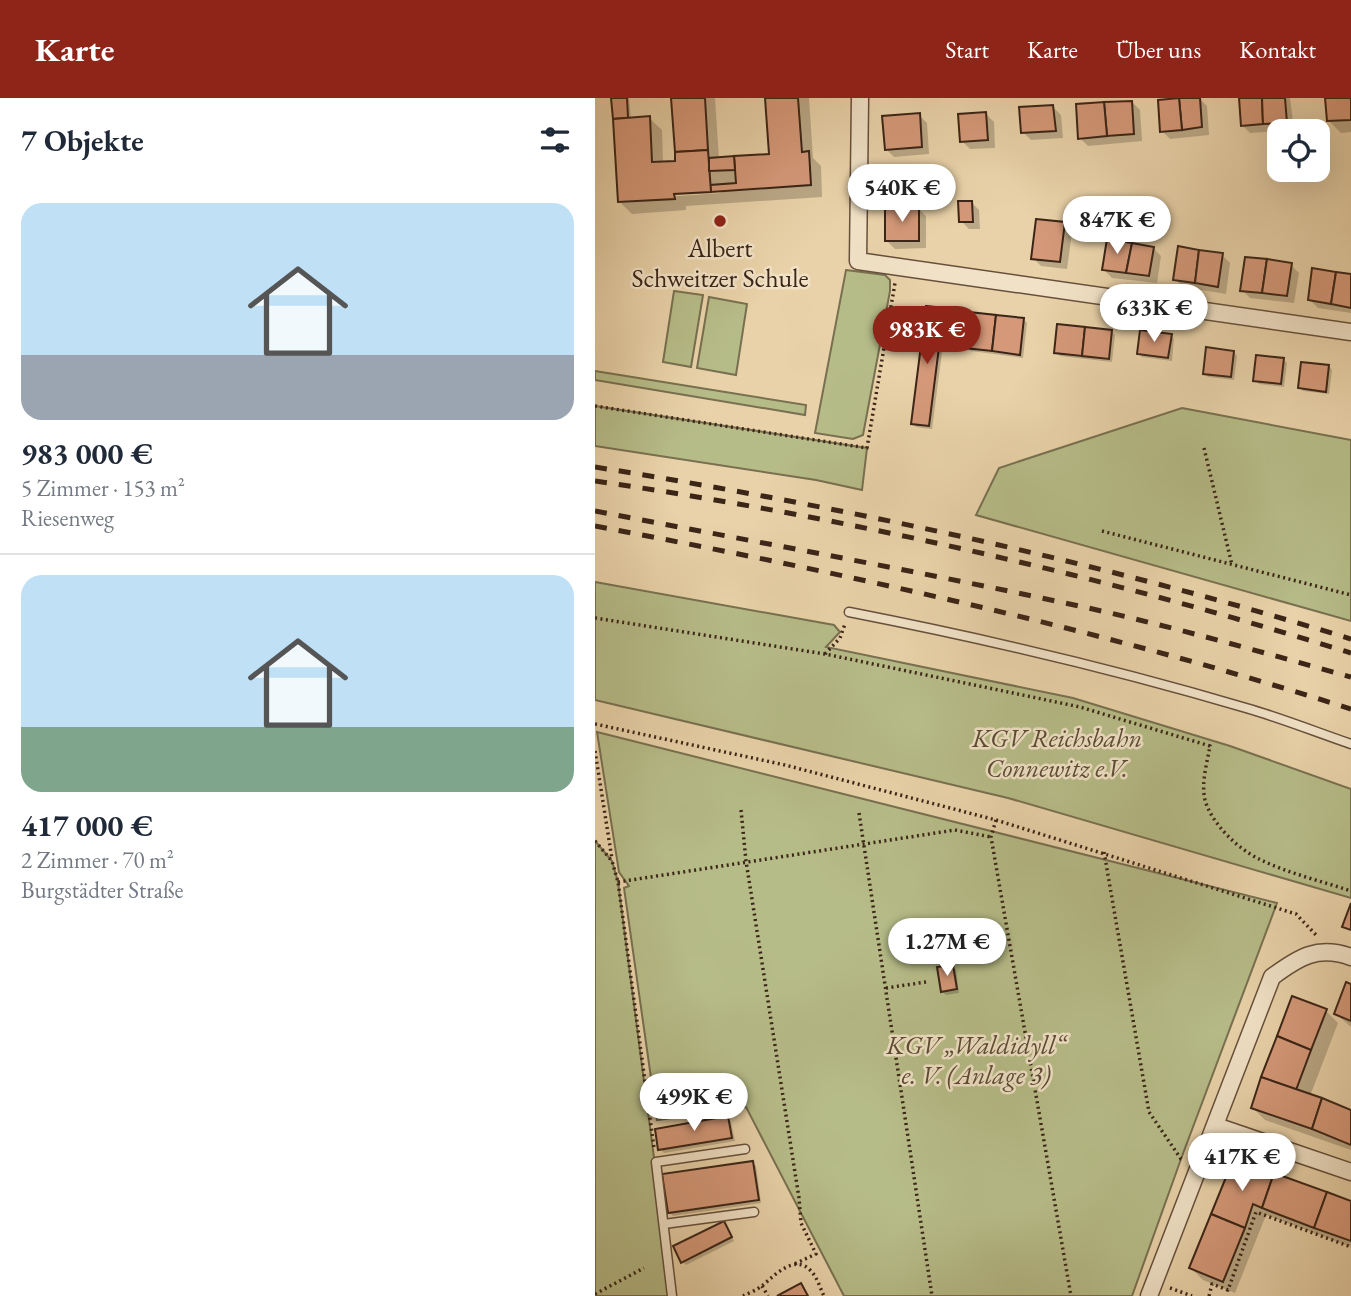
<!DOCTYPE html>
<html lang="de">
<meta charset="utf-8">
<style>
:root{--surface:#fff;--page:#f2f2f3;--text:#1f2937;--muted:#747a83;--line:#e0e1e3;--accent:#8f2418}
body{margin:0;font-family:"EB Garamond",serif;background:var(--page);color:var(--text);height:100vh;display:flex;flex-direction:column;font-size:26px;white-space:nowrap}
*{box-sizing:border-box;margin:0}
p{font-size:23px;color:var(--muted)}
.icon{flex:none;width:38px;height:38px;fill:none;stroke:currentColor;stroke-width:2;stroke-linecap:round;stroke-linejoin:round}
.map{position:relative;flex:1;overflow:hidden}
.side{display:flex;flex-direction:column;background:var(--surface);width:595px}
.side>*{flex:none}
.buttons{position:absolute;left:672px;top:21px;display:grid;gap:14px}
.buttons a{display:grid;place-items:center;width:63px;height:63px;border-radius:14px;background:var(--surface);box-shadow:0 7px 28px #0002;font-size:35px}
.price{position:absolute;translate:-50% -60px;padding:0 16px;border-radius:24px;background:#fff;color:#222;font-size:23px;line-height:46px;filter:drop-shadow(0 2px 4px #0008)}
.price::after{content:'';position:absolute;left:50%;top:42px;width:21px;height:16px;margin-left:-10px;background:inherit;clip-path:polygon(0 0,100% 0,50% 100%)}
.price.active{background:var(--accent);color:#fff}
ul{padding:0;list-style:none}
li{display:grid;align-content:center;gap:14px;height:371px;padding:0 21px}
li+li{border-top:2px solid var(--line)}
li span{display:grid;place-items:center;height:217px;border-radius:21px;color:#555}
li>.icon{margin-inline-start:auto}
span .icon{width:126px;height:126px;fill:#fffc;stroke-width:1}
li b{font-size:30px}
h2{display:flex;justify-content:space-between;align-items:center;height:84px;padding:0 21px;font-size:30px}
header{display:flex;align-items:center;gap:42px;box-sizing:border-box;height:98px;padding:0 35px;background:var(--accent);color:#fff}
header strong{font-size:33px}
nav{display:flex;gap:38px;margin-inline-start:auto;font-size:24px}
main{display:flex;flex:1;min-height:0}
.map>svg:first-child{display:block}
</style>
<header>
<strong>Karte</strong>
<nav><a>Start</a><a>Karte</a><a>Über uns</a><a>Kontakt</a></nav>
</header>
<main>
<section class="side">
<h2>7 Objekte<svg class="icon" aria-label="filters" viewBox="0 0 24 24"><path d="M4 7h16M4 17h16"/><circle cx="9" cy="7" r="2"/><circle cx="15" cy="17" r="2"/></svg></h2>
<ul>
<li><span style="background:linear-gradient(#bfe0f5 70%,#9aa5b1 0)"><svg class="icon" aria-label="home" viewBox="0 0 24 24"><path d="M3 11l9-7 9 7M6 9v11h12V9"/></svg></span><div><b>983 000 €</b><p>5 Zimmer · 153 m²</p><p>Riesenweg</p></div></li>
<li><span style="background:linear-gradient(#bfe0f5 70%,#7fa58c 0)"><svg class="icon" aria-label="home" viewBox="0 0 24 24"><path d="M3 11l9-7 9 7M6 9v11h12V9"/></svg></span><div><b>417 000 €</b><p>2 Zimmer · 70 m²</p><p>Burgstädter Straße</p></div></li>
</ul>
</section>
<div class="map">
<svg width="756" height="1198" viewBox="0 0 756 1198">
<rect width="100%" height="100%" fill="#e9d2a9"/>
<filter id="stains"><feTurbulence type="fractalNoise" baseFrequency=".00286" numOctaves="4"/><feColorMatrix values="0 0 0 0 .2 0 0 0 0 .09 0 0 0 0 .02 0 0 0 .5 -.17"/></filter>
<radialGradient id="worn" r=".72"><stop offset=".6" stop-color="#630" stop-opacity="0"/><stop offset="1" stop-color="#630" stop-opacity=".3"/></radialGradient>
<g fill="#b6bc88" stroke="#787050" stroke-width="2">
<path d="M251,172l39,5 5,5v11l-27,144 -10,4 -38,-6z"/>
<path d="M79,193l29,4 -12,72 -28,-5z"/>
<path d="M114,199l38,7 -11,71 -39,-7z"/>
<path d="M0,273l211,34 -1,10 -210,-35z"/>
<path d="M0,308l272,42 -5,42 -46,-10 -221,-34z"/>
<path d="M587,310l169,32v181l-375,-106 23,-47z"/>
<path d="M0,484l239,43 6,7 -14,15 247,51 157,48 121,43v109l-343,-100 -413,-98z"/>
<path d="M2,634l680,171 -96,256 -49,137h-288l-98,-189 -89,13 -33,-232 5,-2 -10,-14z"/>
<path d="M0,743l17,20 6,21 54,414h-77z"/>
</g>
<g fill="#0003" fill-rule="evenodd">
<path d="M18,0h16l2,21 18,-1 13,12 1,33 14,-1 -4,-64h42l4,61 52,-3 -4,-58h42l4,60 8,8 1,31 -136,9v4l-54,4 -12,-12zM123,92l3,3 -55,4v-4z"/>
<path d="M604,0l8,8 2,29 -39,4 -8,-8z"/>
<path d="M645,0h50l4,32 -44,3 -8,-8z"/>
<path d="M732,0h24v34l-10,1 -12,-12z"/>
<path d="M537,4l8,8 2,31 -54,5 -8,-8z"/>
<path d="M458,9l8,8 2,23 -32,2 -8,-8z"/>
<path d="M391,16l8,8 1,26 -25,1 -8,-8z"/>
<path d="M324,17l8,8 2,31 -35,3 -8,-8z"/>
<path d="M376,104l8,8 1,19h-11l-8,-8z"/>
<path d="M323,110l8,8v32l-31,1 -8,-8z"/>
<path d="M469,126l8,8 -5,37 -26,-3 -8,-8z"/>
<path d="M558,150l8,8 -4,27 -45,-5 -8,-8z"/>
<path d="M627,157l8,8 -4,31 -43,-7 -8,-8z"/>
<path d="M696,167l8,8 -5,30 -44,-5 -8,-8z"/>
<path d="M756,178v37l-33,-5 -8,-8z"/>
<path d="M348,212l4,4 -15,115 -16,-2 -3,-4z"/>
<path d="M429,222l3,3 -4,35 -52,-7 -4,-3z"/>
<path d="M516,233l4,4 -3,27 -52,-6 -4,-4z"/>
<path d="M576,238l3,3 -2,22 -30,-4 -4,-4z"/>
<path d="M639,254l3,4 -3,24 -26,-3 -4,-4z"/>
<path d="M688,262l4,3 -3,24 -25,-3 -4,-4z"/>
<path d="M734,268l3,4 -3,24 -26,-3 -3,-3z"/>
<path d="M357,869l4,3 3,23 -13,2 -4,-4z"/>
<path d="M756,888v41l-15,-13z"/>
<path d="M731,913l12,12 -28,73 41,15v39l-86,-30 -12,-12z"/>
<path d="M133,1020l3,4 4,19 -71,12 -4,-4z"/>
<path d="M639,1064l117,42v43l-85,-32 -31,78 -32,-13 -12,-12z"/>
<path d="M157,1065l4,3 5,37 -88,13 -4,-4z"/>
<path d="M129,1125l10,18 -48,24 -3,-3z"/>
</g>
<g fill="#d59979" stroke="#3b2517" stroke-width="2">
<path d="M16,0h16l1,20 -15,1z"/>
<path d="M76,0h34l3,52 -33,2z"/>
<path d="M170,0h33l4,54 7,-1 2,34 -100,7 -1,-7 26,-2 -2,-27 35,-2z"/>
<path d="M584,0h21l2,29 -20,3z"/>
<path d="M584,0l3,32 -22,2 -2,-32z"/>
<path d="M644,0h23l1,26 -22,2z"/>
<path d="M667,0h23l2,25 -24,1z"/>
<path d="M730,0h26v22l-24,1z"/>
<path d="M537,3l2,33 -27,2 -3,-34z"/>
<path d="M509,4l3,34 -29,3 -2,-35z"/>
<path d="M458,7l3,26 -35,2 -2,-26z"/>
<path d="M391,14l2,28 -28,2 -2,-28z"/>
<path d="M325,15l2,34 -37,3 -3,-34z"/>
<path d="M55,18l2,46 23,-1v-9l33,-2 3,42 -37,2 1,5 -57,3 -5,-83z"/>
<path d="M139,58l1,14 -26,1v-13z"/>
<path d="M363,103h14l1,21h-14z"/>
<path d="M324,108v35h-34v-34z"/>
<path d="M441,121l29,3 -5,40 -29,-3z"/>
<path d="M512,141l25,4 -6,30 -24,-3z"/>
<path d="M537,145l22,4 -5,29 -23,-3z"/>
<path d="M583,148l21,4 -4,33 -22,-3z"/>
<path d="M604,152l24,3 -5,34 -23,-4z"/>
<path d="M650,159l22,2 -5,34 -22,-2z"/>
<path d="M672,161l25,4 -5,33 -25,-3z"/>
<path d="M717,170l24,4 -5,32 -23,-4z"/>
<path d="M741,174l15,2v34l-20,-4z"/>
<path d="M331,208l18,2 -15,118 -18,-2z"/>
<path d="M374,214l27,3 -4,36 -27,-3z"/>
<path d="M401,217l28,3 -4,37 -28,-4z"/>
<path d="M462,226l28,3 -3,29 -28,-3z"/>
<path d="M490,229l27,3 -3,29 -27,-3z"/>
<path d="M545,232l32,4 -4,24 -31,-4z"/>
<path d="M611,249l28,4 -3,26 -28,-3z"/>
<path d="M661,257l28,3 -3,26 -28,-3z"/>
<path d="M706,264l28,3 -3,27 -28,-4z"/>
<path d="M756,805v27l-9,-3z"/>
<path d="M358,867l4,24 -16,3 -4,-25z"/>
<path d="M751,884l5,2v37l-17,-7z"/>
<path d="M697,898l35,13 -16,41 -34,-14z"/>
<path d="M682,938l34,14 -15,40 -35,-13z"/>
<path d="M666,979l61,21 -10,31 -61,-21z"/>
<path d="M727,1000l29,12v35l-39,-16z"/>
<path d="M133,1018l4,22 -74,12 -3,-21z"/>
<path d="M638,1062l41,13 -12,35 -9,-4 -8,24 -34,-14z"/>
<path d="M158,1063l6,39 -91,13 -6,-39z"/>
<path d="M679,1075l53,19 -13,36 -52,-20z"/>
<path d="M732,1094l24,9v40l-37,-13z"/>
<path d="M616,1116l34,14 -22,54 -34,-14z"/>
<path d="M129,1123l8,16 -51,26 -8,-17z"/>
<path d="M206,1185l7,13h-31z"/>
</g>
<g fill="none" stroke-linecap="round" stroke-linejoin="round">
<defs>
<g id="lane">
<path d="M254,514c133,26 266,57 397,96 35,10 70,24 105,36"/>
<path d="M69,1126l90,-12"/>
<path d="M77,1198l-16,-134 89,-13"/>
</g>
<g id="street">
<path d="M265,0l-2,163 493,71"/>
<path d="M621,1028l135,46"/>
<path d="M554,1198l123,-319c27,-20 46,-32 79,-20"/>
</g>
</defs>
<use href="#lane" stroke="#66503c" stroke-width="11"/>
<use href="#street" stroke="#66503c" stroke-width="19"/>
<g stroke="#3b2517" stroke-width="3.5" stroke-dasharray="2 3.5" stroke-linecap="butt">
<path d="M0,308l272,42 28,-165"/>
<path d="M609,350l28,117"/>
<path d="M507,433l249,64"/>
<path d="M0,520l230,36 188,39 67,14 130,39c-3,17 -9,37 -5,54 6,23 33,49 54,59 28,14 62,22 92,32"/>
<path d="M230,556l15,-16 5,-14"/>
<path d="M0,626l190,41 211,55 300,94 21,22"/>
<path d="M0,653l17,108"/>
<path d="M146,712l5,51 53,337 2,25 15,31 -24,11"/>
<path d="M264,715l73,483"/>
<path d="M401,722l-5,17 80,459"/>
<path d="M0,743l17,20 6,21 36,266"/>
<path d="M509,754l45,260 32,47 3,1"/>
<path d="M23,784l337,-52 36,7"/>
<path d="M291,890l40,-6"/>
<path d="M167,1188l6,10"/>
<path d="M575,1190l22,8"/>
<path d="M0,1196l49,-26"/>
<path d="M148,1198c6,-3 14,-6 20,-11 11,-9 32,-32 48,-14 6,6 9,17 13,25"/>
<path d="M614,1198l3,-12 16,6 28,-78 95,35"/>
</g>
<use href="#lane" stroke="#f1e2c7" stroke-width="8"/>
<use href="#street" stroke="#f1e2c7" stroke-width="16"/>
<g stroke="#3b2517" stroke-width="5" stroke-dasharray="12 12" stroke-linecap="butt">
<path d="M0,369c256,41 509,96 756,172"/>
<path d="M0,383c256,37 509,95 756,172"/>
<path d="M0,413c161,31 323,60 484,95 92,20 182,46 272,71"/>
<path d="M0,428c255,48 508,104 756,183"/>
</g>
</g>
<circle fill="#8f2418" stroke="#f1e2c7" stroke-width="2.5" cx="125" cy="123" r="7"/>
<g text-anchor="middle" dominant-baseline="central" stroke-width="5" stroke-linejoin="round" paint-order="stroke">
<g font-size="26" fill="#3b2517" stroke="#f1e2c7">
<text x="125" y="150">Albert<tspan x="125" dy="30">Schweitzer Schule</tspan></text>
</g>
<g font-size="26" font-style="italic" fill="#5a4b33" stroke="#f1e2c7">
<text x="462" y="640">KGV Reichsbahn<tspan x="462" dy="30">Connewitz e.V.</tspan></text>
<text x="381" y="947">KGV „Waldidyll“<tspan x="381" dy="30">e. V. (Anlage 3)</tspan></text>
</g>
</g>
<rect width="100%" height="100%" filter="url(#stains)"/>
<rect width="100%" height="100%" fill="url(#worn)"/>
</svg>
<div class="buttons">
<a><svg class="icon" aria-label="locate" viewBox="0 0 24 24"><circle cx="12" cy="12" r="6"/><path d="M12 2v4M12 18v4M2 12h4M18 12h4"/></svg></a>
</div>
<b class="price" style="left:307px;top:126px">540K €</b>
<b class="price" style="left:522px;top:158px">847K €</b>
<b class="price" style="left:559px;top:246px">633K €</b>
<b class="price active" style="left:332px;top:268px">983K €</b>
<b class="price" style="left:352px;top:880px">1.27M €</b>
<b class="price" style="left:99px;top:1035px">499K €</b>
<b class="price" style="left:647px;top:1095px">417K €</b>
</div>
</main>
